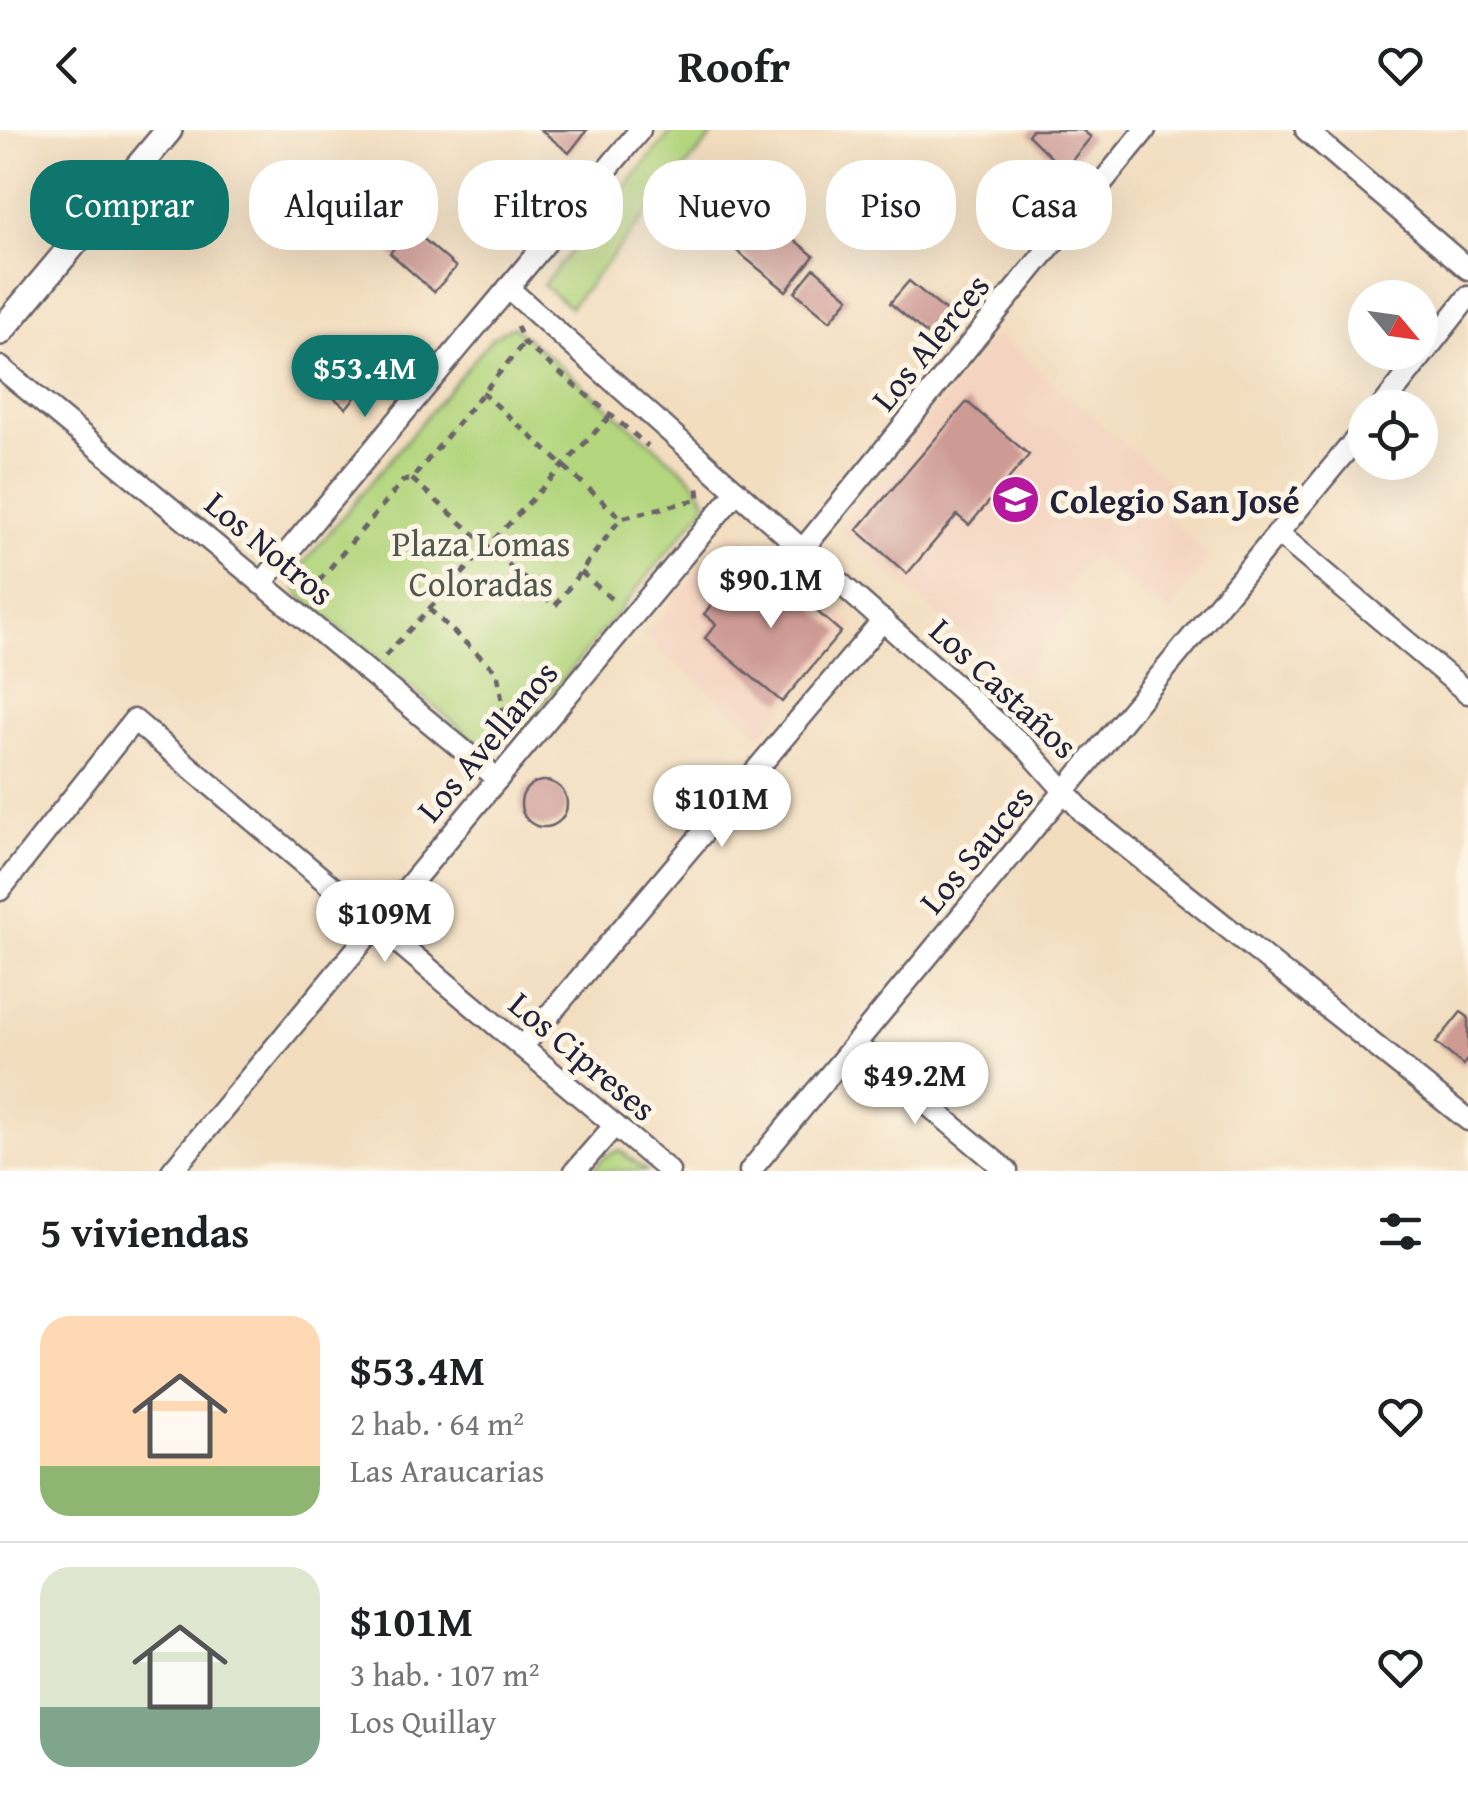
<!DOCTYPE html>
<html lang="es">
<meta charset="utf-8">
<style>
:root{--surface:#fff;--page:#f6f6f6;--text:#202124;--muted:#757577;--line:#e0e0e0;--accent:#0f766e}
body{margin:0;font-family:"Gentium Book Plus",serif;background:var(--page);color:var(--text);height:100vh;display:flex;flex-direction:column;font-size:38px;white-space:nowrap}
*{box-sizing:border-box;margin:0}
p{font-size:32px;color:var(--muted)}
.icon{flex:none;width:55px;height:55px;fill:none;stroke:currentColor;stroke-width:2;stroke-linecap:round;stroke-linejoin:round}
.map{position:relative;height:1041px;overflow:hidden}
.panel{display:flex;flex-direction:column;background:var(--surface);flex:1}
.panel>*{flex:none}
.guide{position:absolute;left:30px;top:30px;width:1410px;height:90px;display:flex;gap:20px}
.needle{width:65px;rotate:119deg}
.buttons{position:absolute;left:1348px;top:150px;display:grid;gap:20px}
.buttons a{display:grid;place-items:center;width:90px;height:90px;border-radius:50%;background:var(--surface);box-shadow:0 10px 40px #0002;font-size:50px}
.price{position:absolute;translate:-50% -85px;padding:0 22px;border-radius:35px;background:#fff;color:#222;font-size:32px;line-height:65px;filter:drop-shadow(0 2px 5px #0008)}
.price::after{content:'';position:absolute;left:50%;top:60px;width:30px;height:22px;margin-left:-15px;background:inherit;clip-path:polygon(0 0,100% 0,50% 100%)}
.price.current{background:var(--accent);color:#fff}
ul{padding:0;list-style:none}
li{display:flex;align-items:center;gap:30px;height:250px;padding:0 40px}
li+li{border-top:2px solid var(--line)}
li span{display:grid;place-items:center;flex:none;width:280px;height:200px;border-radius:30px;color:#555}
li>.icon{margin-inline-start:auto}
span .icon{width:120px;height:120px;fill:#fffc;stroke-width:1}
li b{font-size:42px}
h2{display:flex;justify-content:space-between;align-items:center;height:120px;padding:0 40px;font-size:42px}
.chip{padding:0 35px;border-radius:40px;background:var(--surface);box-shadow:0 10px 40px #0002;font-size:35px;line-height:90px}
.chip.current{background:var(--accent);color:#fff}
header{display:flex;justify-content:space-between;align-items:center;height:130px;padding:0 40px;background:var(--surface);font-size:45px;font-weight:800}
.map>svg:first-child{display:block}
</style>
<header><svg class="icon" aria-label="back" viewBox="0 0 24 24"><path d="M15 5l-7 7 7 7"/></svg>Roofr<svg class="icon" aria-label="heart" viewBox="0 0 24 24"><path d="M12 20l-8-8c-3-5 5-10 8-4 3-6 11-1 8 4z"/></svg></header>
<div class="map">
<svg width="1468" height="1041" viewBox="0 0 1468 1041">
<rect width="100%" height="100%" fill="#fcf5e5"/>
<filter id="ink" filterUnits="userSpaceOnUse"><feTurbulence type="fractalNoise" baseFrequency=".01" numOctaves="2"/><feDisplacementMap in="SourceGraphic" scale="20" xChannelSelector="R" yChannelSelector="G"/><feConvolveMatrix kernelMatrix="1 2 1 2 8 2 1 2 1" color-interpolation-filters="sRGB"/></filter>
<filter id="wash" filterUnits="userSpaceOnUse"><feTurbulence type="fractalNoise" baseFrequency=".0048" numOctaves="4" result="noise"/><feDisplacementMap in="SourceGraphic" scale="40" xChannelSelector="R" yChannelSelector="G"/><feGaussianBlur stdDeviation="2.25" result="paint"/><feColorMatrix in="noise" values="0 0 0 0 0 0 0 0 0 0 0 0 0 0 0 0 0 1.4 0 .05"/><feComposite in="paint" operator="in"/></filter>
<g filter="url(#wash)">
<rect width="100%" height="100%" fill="#f2ddbf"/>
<g fill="#f4d3c0">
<path d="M996,204l180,154 -14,25 46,45 -39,55 -78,-59 -28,36 16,10 -61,82 -180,-152z"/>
<path d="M733,397l122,98 -94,110 -118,-99z"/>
</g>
<g fill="#b3d67e" stroke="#6a7c5c" stroke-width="2.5">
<path d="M673,0h44l-147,177 -27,-22z"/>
<path d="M513,196l178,151 15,22 -3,10 -186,226 -21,16 -17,-8 -178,-146 -9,-20 200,-239z"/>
<path d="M619,1020l28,21h-55l13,-15z"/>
</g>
<g id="blocks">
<g fill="#ce9a94">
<path d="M541,0h46l-18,23z"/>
<path d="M1032,0h50l9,7 -27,33 -36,-35z"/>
<path d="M723,52l91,74 -28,35 -91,-74z"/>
<path d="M411,98l45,39 -22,25 -44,-39z"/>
<path d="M814,138l35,30 -19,23 -35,-29z"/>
<path d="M909,151l39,32 -19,23 -39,-33z"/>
<path d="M345,215l32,27 -31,36 -32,-27z"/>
<path d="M967,272l62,53 -60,70 -12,-10 -50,59 -50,-44z"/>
<path d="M769,432l42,35 -5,5 35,30 -59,70 -77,-64 11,-14 -12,-10 23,-28 13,10z"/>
<circle cx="544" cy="674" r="23"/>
<path d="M1461,882l7,5v41l-5,7 -27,-22z"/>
</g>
</g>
</g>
<g filter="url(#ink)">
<use href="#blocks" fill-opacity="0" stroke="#6b6369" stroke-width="2.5"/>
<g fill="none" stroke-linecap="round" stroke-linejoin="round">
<defs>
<g id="minor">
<path d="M1306,0l162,139"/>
<path d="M508,158l519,461 57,64 384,307"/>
<path d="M0,237l498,412"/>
<path d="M1381,278l87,-111"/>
<path d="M1280,405l188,158"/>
<path d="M803,419l342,-419"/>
<path d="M261,454l379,-454"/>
<path d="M0,760l134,-170 535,451"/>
<path d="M855,914l152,127"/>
<path d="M522,917l361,-427"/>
<path d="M172,1041l565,-680"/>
<path d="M575,1041l40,-46"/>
<path d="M750,1041l615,-743"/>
</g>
<path id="tertiary" d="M0,202l169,-202"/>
</defs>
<use href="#minor" stroke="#6b6369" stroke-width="25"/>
<use href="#tertiary" stroke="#6b6369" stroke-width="30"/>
<g stroke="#6b6369" stroke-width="5" stroke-dasharray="8 8" stroke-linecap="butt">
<path d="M517,196l7,17 124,103"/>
<path d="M482,262l139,126"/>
<path d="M412,349l143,127 66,-88 78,-19 -1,-11"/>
<path d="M581,442l35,31"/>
<path d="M309,463l94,-112 9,-2 112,-136"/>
<path d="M429,479l68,63 11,63"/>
<path d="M385,526l226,-241"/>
</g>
<use href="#minor" stroke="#fff" stroke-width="20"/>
<use href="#tertiary" stroke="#fff" stroke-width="25"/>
</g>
</g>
<defs>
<symbol id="school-disc" viewBox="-11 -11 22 22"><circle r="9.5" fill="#b5179e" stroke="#fcf5e5"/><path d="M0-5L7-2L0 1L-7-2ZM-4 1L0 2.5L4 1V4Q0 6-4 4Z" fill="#fff"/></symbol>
</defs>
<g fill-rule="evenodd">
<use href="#school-disc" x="988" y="342" width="55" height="55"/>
</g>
<g text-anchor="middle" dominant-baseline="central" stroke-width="10" stroke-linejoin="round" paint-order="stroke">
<g font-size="35" fill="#22223b" stroke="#fcf5e5">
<text transform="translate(930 212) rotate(-51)">Los Alerces</text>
<text transform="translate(270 418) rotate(40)">Los Notros</text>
<text transform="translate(1004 558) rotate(43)">Los Castaños</text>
<text transform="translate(487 611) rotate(-50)">Los Avellanos</text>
<text transform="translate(976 719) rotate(-50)">Los Sauces</text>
<text transform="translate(583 926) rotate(40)">Los Cipreses</text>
</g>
<g font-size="35" font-weight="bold" fill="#22223b" stroke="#fcf5e5" text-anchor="start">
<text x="1050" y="370">Colegio San José</text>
</g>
<g font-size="35" fill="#4e584f" stroke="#fcf5e5">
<text x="481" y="413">Plaza Lomas<tspan x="481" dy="40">Coloradas</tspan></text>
</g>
</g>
</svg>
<div class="buttons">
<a><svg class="needle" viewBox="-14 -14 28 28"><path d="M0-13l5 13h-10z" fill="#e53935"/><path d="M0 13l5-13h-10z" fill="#757577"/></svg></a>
<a><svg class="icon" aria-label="locate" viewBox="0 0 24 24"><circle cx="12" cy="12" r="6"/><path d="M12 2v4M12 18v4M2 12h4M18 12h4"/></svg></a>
</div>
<b class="price current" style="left:365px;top:290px">$53.4M</b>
<b class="price" style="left:771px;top:501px">$90.1M</b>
<b class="price" style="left:722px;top:720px">$101M</b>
<b class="price" style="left:385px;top:835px">$109M</b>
<b class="price" style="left:915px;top:997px">$49.2M</b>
<div class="guide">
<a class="chip current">Comprar</a>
<a class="chip">Alquilar</a>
<a class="chip">Filtros</a>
<a class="chip">Nuevo</a>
<a class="chip">Piso</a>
<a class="chip">Casa</a>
</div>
</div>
<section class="panel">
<h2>5 viviendas<svg class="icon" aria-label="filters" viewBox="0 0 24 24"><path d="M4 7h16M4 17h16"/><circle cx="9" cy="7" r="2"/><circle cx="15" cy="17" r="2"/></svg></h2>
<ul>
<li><span style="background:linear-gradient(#ffd9b3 75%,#8fb573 0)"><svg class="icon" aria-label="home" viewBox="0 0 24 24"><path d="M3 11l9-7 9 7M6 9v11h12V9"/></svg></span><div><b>$53.4M</b><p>2 hab. · 64 m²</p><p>Las Araucarias</p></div><svg class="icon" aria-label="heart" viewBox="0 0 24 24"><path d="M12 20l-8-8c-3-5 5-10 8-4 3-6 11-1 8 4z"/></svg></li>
<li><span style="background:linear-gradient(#dfe7d0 70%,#7fa58c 0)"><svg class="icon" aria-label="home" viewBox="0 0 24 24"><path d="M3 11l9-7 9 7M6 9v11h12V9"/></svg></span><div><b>$101M</b><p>3 hab. · 107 m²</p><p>Los Quillay</p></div><svg class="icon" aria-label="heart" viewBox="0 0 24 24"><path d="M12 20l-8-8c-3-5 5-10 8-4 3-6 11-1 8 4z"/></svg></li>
</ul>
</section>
